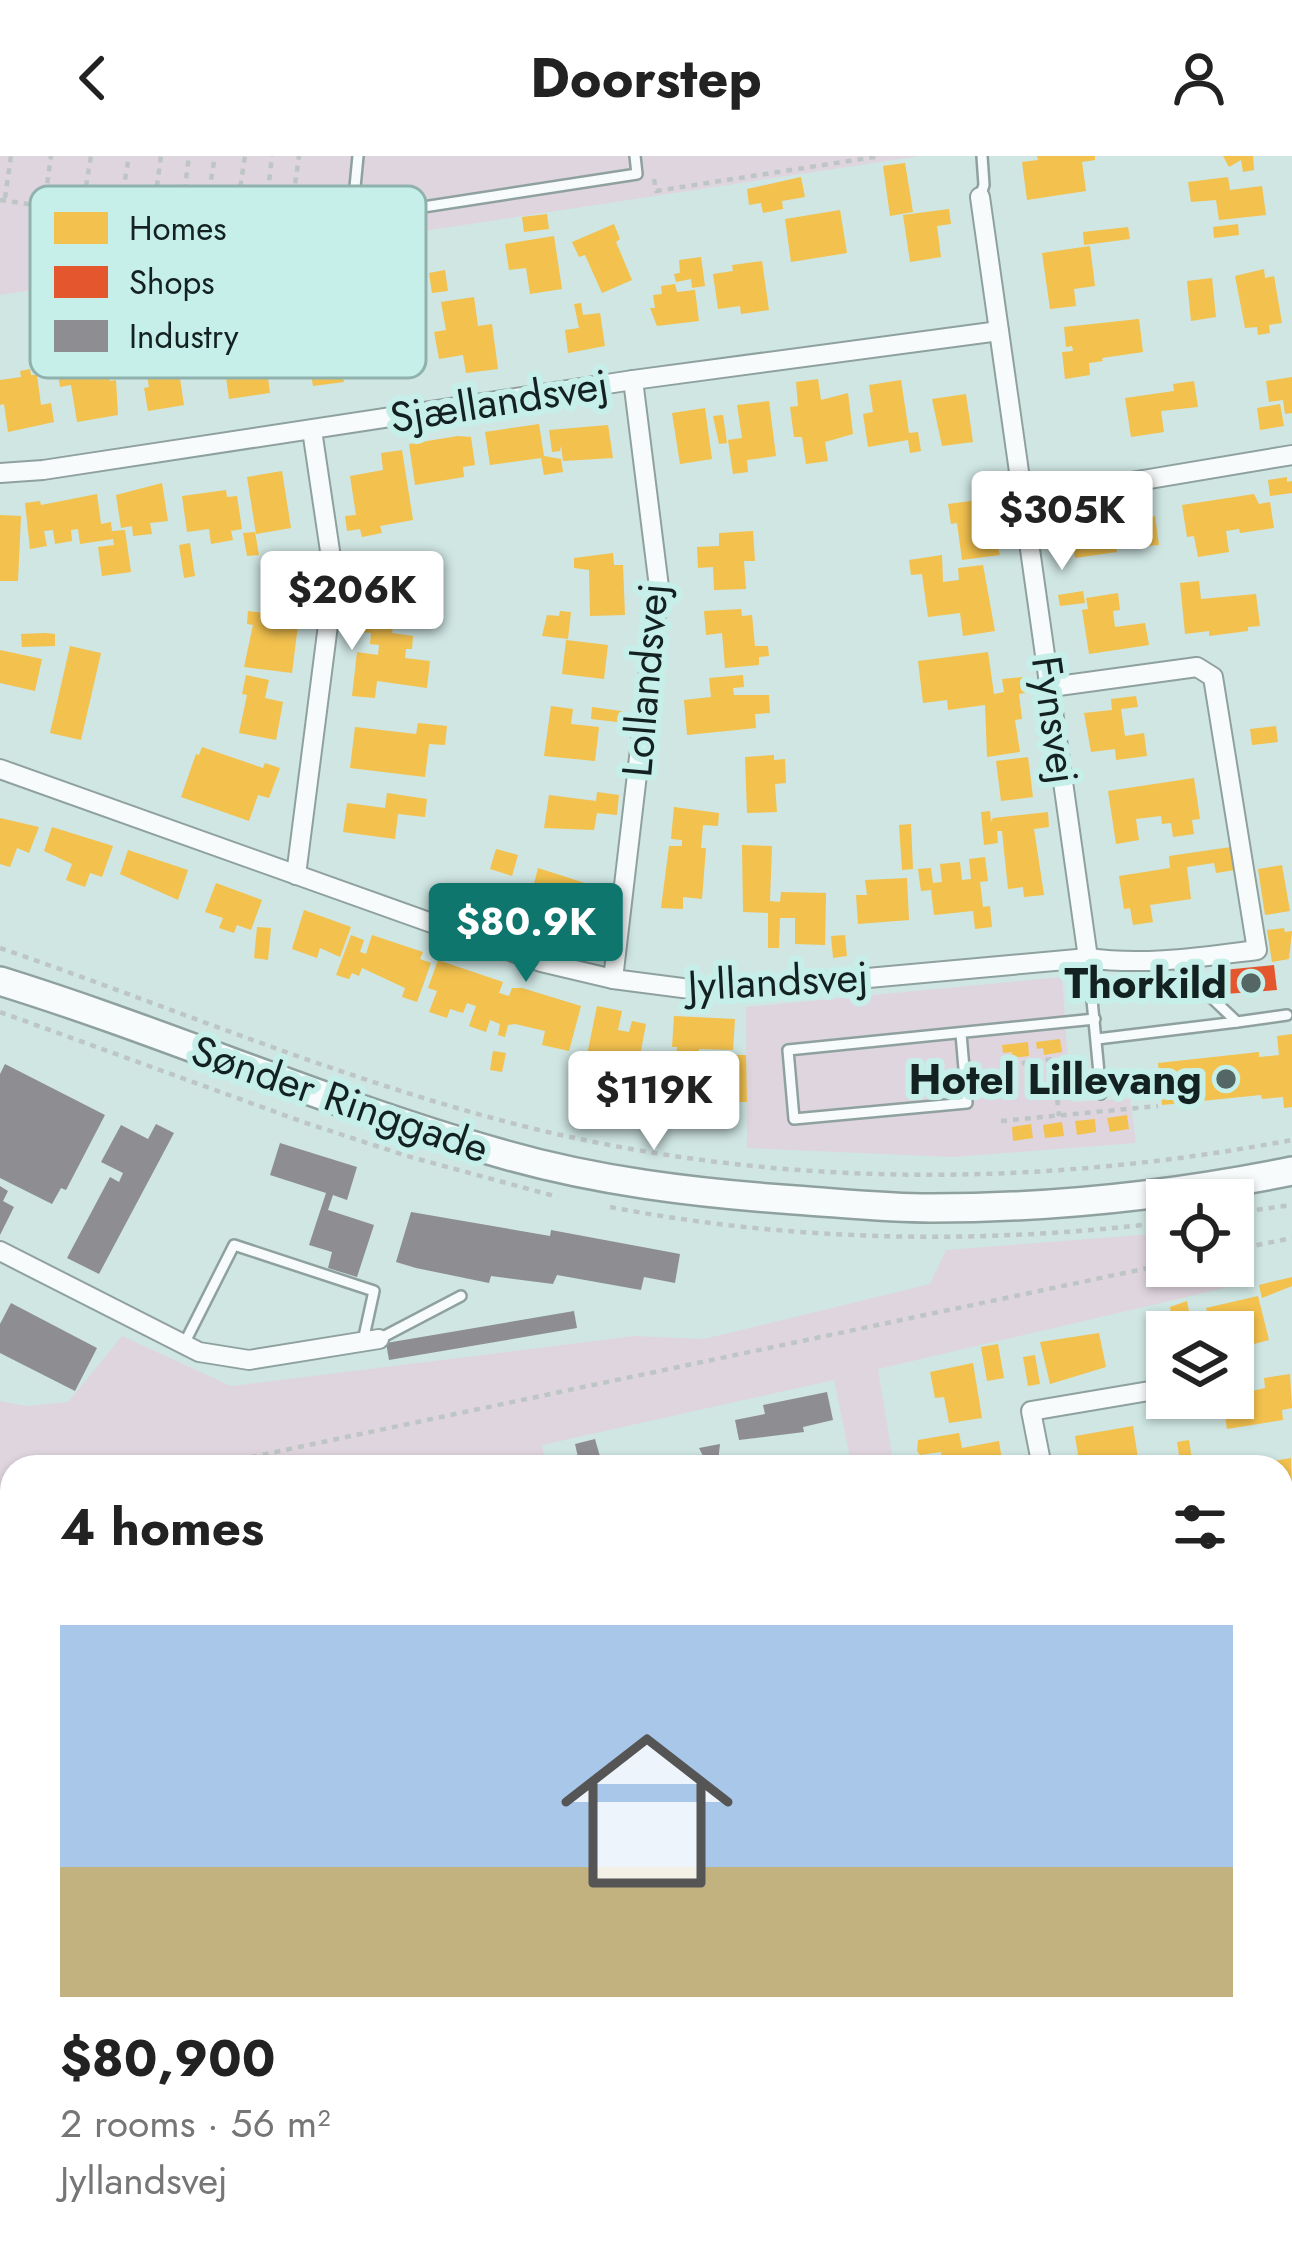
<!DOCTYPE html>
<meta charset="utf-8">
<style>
:root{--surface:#fff;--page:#f2f2f2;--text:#222;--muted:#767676;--line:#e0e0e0;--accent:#0f766e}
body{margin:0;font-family:Jost,sans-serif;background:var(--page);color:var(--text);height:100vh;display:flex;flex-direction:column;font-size:45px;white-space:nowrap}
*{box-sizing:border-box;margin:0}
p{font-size:39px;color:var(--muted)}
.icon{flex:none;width:66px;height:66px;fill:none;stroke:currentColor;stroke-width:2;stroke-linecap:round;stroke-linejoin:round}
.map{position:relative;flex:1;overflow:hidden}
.side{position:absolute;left:0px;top:1299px;width:1293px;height:804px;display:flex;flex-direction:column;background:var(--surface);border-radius:36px 36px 0 0;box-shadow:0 3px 9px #0004}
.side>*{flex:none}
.tools{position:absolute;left:1146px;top:1023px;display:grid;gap:24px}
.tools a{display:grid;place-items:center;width:108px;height:108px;border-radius:0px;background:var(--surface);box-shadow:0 3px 9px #0004;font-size:60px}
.price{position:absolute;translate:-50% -102px;padding:0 27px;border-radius:12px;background:#fff;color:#222;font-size:39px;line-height:78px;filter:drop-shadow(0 3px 6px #0008)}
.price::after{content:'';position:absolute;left:50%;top:72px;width:36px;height:27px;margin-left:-18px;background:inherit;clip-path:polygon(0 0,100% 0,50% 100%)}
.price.selected{background:var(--accent);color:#fff}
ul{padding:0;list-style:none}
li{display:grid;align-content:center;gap:24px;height:636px;padding:0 60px}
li+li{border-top:3px solid var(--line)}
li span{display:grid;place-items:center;height:372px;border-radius:0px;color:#555}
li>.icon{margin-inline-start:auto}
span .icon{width:216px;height:216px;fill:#fffc;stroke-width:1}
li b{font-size:51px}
h2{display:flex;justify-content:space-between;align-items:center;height:144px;padding:0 60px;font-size:51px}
header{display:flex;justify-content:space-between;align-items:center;height:156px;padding:0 60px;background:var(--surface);font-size:54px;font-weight:700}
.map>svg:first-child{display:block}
</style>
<header><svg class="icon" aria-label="back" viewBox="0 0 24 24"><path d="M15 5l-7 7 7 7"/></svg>Doorstep<svg class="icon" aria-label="person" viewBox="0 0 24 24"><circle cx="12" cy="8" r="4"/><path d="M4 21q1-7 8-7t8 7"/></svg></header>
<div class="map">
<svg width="1292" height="2103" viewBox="0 0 1292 2103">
<rect width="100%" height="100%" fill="#cfe6e3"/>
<g fill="#dfd5de">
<path d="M0,0h920l-920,139z"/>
<path d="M1062,821l9,125 59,-3 6,44 -184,14 -205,-9 -1,-141z"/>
<path d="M1233,1070h4l18,55 -377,88 16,98h-42l-18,-87 -292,65 4,22h-534v108l-12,2v-176l26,5 42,-4 54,-66 109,50 403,-50 70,3 226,-55 16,-34 221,-17v33h66z"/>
</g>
<path fill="#b49cac" d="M12,1464v126l-12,1v-124z"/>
<g fill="#f2c14e">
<path d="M1037,0h58v4l-13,2 4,29 -59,9 -5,-38 16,-2z"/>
<path d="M1223,0h30l1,14 -11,2 -2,-12 -12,7z"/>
<path d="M905,7l8,49 -23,4 -7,-50z"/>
<path d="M801,21l4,20 -23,4 1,8 -20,4 -2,-10 -12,2 -2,-16z"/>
<path d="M1228,21l2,13 32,-4 4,29 -47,5 -3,-20 -25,2 -3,-20z"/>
<path d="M949,53l2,15 -14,2 4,31 -31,5 -7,-47z"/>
<path d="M840,54l7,43 -56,9 -6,-43z"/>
<path d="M547,58l2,15 -25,3 -2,-15z"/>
<path d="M614,68l6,15 -4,3 16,38 -30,13 -17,-38 -6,2 -7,-15z"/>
<path d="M1238,68l1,11 -25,3 -1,-11z"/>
<path d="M1128,71l2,12 -46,6 -1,-13z"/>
<path d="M554,80l8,53 -32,5 -4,-26 -17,2 -4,-26z"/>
<path d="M1090,90l5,40 -21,3 2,17 -26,3 -8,-56z"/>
<path d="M701,101l4,29 -13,2 -1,-9 -15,3 -2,-8 6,-1 -1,-13z"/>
<path d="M762,105l7,49 -28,4 -1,-8 -22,3 -5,-35 20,-3 -1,-6z"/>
<path d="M1264,113l1,9 9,-2 8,47 -13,2 1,8 -12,2 -1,-8 -12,1 -10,-52z"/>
<path d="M445,114l3,21 -16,2 -3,-20z"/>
<path d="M1212,122l4,39 -25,4 -4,-40z"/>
<path d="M675,128l2,8 18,-2 4,31 -42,5 -7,-18h5l-2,-13 9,-1 -1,-8z"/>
<path d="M338,131l8,55 12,-1 4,21 -21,3 3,17 -31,4 -5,-29h6l-2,-18 -19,3 -7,-49z"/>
<path d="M474,141l4,29 14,-2 6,45 -32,4 -3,-18 -24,4 -5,-27 12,-2 -5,-28z"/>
<path d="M581,147l2,12 17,-2 5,33 -37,7 -3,-23 14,-2 -5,-24z"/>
<path d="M1139,163l4,33 -41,6 1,3 -14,2 1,12 -25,4 -3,-27 11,-1 -1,-5 -6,1 -2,-20z"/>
<path d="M71,179l2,32 33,-5 4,19 6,-1 2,35 -41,7 -6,-37 -11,2 -4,-26 4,-1 -4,-23z"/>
<path d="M223,181l2,9 35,-5 2,15 10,-2 3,22 -7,2 2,15 -41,6 -5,-36 -12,1 -3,-25z"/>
<path d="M175,190l9,59 -36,6 -4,-23 5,-1 -6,-36z"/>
<path d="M30,213l1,6h6l4,30 10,-2 3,19 -46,10 -4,-28 -4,1v-25l21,-3 -1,-6z"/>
<path d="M1292,221v36l-7,1 -2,-14 -14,2 -3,-21z"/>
<path d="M818,223l3,21 27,-7 5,41 -28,8 3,19 -22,3 -4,-27h-8l-4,-30 8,-1 -2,-24z"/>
<path d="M901,224l8,53 9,-1 3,19 -11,2 -2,-13 -40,7 -5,-33 10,-2 -4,-27z"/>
<path d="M1194,225l4,26 -37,4 3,21 -33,5 -6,-39 49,-7 -1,-7z"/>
<path d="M966,238l7,48 -31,4 -10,-47z"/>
<path d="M769,245l7,55 -29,4 1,12 -15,2 -5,-34 14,-2 -5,-33z"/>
<path d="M1280,248l4,22 -24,4 -3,-22z"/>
<path d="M705,252l7,51 -32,5 -8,-51z"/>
<path d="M723,259l4,28 -8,1 -6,-28z"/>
<path d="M539,268l5,32 17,3 2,13 -19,3 -3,-17 -51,7 -5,-33z"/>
<path d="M608,269l5,33 -50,3 -2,-15 -1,5 -8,1 -3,-22z"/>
<path d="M458,280l13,1 4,28 -12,2 1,10 -49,8 -6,-41z"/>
<path d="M402,294l11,70 -33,6 2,7 -20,4 -2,-8 -13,2 -2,-15 11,-1 -6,-39 33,-6 -2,-17z"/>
<path d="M282,315l9,57 -35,6 -9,-57z"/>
<path d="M1287,321v5l5,-1v12l-22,3 -2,-16z"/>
<path d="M162,327l6,38 -18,2 2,11 -19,2 -1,-10 -11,2 -5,-33z"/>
<path d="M226,334l1,7 10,-1 5,33 -11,2 2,9 -22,4 -2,-15 -22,3 -5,-36z"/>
<path d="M97,338l4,30 10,-2 1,9 13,-1 6,42 -29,4 -4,-29 16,-2 -1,-6 -33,5 -2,-15 -7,1 1,11 -17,3 -2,-14 -9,1 3,15 -17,3 -5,-46 15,-2 1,4z"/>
<path d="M1254,338l5,10 11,-2 4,26 -34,5 -1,-4 -13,2 3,21 -31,5 -4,-21 -7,1 -5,-32z"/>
<path d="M993,342l2,16h-6l11,41 -38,5 -5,-37 -6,1 -3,-20z"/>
<path d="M0,359l21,1 -3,65h-18z"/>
<path d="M1111,359l6,37 -42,6 -6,-36z"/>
<path d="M1155,360l4,29 -12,1 -4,-28z"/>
<path d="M753,375l2,30h-11l2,28 -32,1 -1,-23 -15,1 -1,-21 22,-1v-13z"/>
<path d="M255,376l4,23 -12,1 -4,-23z"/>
<path d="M190,387l5,33 -11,2 -5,-33z"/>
<path d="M613,397l1,12h9l2,50 -35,1 -1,-46 -15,-2v-10z"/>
<path d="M942,399l1,27 16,-2 -1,-12 25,-3 12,66 -32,5 -3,-23 -32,4 -6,-43 -11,1 -2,-15z"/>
<path d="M1199,425l2,18 55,-5 4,32 -12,1v4l-39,5v-5l-24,3 -5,-51z"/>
<path d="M416,429l4,26 -25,4 -3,18 21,3 -1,13h-6l-1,9 25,3 -3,27 -50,-7 -2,17 -23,-2 5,-44 21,3 1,-10 -9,-1 1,-11 -12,-1 5,-40z"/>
<path d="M1083,435l2,12 -25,3 -2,-11z"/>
<path d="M1118,437l2,17 -7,1 2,16 30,-4 4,22 -60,9 -7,-44 6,-1 -2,-11z"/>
<path d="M741,453l1,7 10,-1 3,31h13l1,10 -10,1v8l-34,3 -3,-35 -16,2 -2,-24z"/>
<path d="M248,455l51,6 -7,56 -48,-6 9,-42 -6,-1z"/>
<path d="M560,455l11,1 -3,27 -26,-3 5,-21 12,1z"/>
<path d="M45,477l10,1v12l-33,1 -1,-13z"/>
<path d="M566,484l42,5 -4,34 -42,-5z"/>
<path d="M70,490l31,7 -20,87 -31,-7z"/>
<path d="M0,494l42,9 -7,32 -35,-8z"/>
<path d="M988,496l6,42 10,-2 -2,-13 21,-2 2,16 -6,1 3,25 -7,1 5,32 -33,5 -2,-52 -37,5 -1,-10 -24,3 -5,-42z"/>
<path d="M246,519l23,5 -4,18 18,4 -7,38 -37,-7 8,-38 -5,-1z"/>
<path d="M743,519l1,12 -11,1 1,7h35l1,18 -15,1 1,14 -69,7 -3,-35 27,-3 -2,-19z"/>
<path d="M1136,540l2,11 -17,2 4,27 19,-3 3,23 -31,4 -1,-11 -24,3 -7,-39 28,-3 -1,-11z"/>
<path d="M551,550l22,3 -2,15 28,3 -4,34 -51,-5z"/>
<path d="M592,551l36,5 -2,11 -35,-4z"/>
<path d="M418,567l29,3 -2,19 -16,-1 -4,33 -75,-9 5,-41 61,7z"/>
<path d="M1276,570l2,16 -26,3 -2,-16z"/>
<path d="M202,591l61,21 2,-5 15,5 -11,30 -11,-3 -9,26 -68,-24 15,-43 3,1z"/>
<path d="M774,599v5l11,-1 1,24 -11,1 2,28 -30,1 -2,-56z"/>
<path d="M1028,601l5,40 -32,4 -5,-40z"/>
<path d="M1194,622l6,41 -8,1 2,14 -21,3 -2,-14 -9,1 -1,-8 -25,3 3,21 -23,4 -8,-53z"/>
<path d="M597,636l22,3 -2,20 -20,-2 -3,17 -50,-2 5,-33 47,6z"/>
<path d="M387,637l40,6 -2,18 -27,-3 -3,25 -52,-7 4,-29 38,5z"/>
<path d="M674,651l45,6 -1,13 -15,-1 -2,23h5l-4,51 -19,-2v12l-22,-1 8,-62h13v-6l-11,-1z"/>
<path d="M990,655l1,11 2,-4 55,-6 1,15 -15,2 10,66 -20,2 -1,-10 -15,2 -6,-58h-5l1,12 -14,2 -3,-33z"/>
<path d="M0,662l39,9 -10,26 -12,-5 -7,19 -10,-3z"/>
<path d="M911,668l2,45 -11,1 -3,-45z"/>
<path d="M52,671l61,19 -11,31 -12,-4 -5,14 -19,-7 6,-16 -28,-13z"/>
<path d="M742,689l30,1 -2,55 10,1 1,-10 45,1 -1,52 -30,-1v-26h-15l-1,30h-11v-35l-25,-1z"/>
<path d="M1231,691l4,23 -19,3 -2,-10 -27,4 4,32 -41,6 3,17 -20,3 -3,-17 -6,1 -5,-33 51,-8 -1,-12z"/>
<path d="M496,693l22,6 -6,21 -22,-7z"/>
<path d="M128,694l60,20 -10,30 -58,-26z"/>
<path d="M985,701l3,24 -8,1 3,25 7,-1 2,21 -17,2 -2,-18 -39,4 -3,-25 -10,1 -3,-22 13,-1 2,15 9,-1 -2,-18 20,-2 2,18 9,-1 -2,-20z"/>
<path d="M1282,709l8,46 -25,4 -7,-46z"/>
<path d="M538,712l50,16 -9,28 -14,-4 -5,18 -34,-11z"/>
<path d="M907,722l2,42 -51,4 -2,-29h11l-2,-15z"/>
<path d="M216,727l46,17 -11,30 -14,-5 -3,8 -15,-5 4,-10 -18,-6z"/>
<path d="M304,754l47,17 -11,30 -20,-9 -3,10 -25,-9z"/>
<path d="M257,771l14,1 -3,32 -14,-2z"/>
<path d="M1284,772l1,4 7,-1 -3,28 -17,3 -5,-32z"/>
<path d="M351,779l13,5 -4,12 6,2 6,-19 51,17 -3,7 11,4 -14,39 -15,-5 3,-9 -43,-20 -3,8 -7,-3 -3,6 -13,-4z"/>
<path d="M845,779l2,21 -14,2 -2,-22z"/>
<path d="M438,804l65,22 -4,11 10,3 3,-8h10l59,18 -12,45 -27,-6 3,-14 -30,-7 -7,1 -3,12 -7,-2 2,-11 -10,-4 -4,12 -17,-6 7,-20 -9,-3 -4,10 -13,-4 -3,9 -18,-6 8,-21 -9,-3z"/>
<path d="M597,850l25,5 -4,19 11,2 3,-11 14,3 -11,58 -15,-4 3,-15 -36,-8z"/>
<path d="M674,860l61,3 -2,31 -34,-1 -1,11 -22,-1 1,-12h-5z"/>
<path d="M1292,878v73l-8,1 -1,-11 -21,2 -1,-4 -99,10 -4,-42 101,-11v5l20,-2 -2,-19z"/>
<path d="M1060,883l2,13 -18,3 -1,-7 -6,1 -1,-7z"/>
<path d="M1028,886l1,14 -17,2v-6l-9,1 -1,-8z"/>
<path d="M493,895l13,2 -4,19 -12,-2z"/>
<path d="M733,899h13l1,47h-14z"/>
<path d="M1127,959l2,14 -19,3 -3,-14z"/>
<path d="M1095,963l1,13 -19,3 -2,-14z"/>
<path d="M1062,966l2,14 -19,2 -2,-13z"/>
<path d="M1031,968l2,14 -20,3 -1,-14z"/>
<path d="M1292,1121v9l-30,12 -3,-13z"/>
<path d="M1258,1140l11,44 -34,9 -2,-17h-21l-6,-24z"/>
<path d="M1187,1145l6,31h-19l-4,-25z"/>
<path d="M1099,1177l7,34 -56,17 -10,-42z"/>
<path d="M998,1188l6,34 -17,3 -6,-34z"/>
<path d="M1035,1199l5,29 -12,2 -5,-29z"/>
<path d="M973,1207l9,55 -33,5 -5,-26 -9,1 -5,-26z"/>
<path d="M1290,1218l2,34 -10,2 1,10 -56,9 -5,-31 43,-10 -1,-10z"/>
<path d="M1133,1270l5,32 -58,9 -5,-31z"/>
<path d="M959,1277l3,15 37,-7 4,26h-60l-2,-15 -21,3 -3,-4 1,-11z"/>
<path d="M1189,1284l4,27h-12l-4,-25z"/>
<path d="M1291,1302l1,46 -11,1v-38l-31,-2z"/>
<path d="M1292,1392v33l-11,2v-33z"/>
<path d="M1292,1470v30l-8,1 -3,-29z"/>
<path d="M1292,1558v54l-11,2v-54z"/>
<path d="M1283,1798l4,21 5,-1v35l-11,2z"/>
<path d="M1083,2091l1,8 48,-8 2,12h-78l-1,-10z"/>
<path d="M1217,2091h64l2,12h-79l-1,-10z"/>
</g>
<g fill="#e4572e">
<path d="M1274,809l3,25 -52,4 -2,-24z"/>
<path d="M331,2091h58l-8,12h-38z"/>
</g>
<g fill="#8d8d92">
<path d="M5,908l100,51 -39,75 -5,-2 -9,16 -52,-26v-104z"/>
<path d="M156,968l18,9 -75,141 -32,-16 43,-81 9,5 4,-9 -22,-11 20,-37 27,14z"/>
<path d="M280,987l77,24 -10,33 -14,-5 -5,15 46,15 -17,52 -29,-9 4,-16 -23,-7 17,-52 -56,-18z"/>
<path d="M0,1030l8,5 -5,10 11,6 -14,28z"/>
<path d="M411,1056l139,24 1,-6 129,24 -5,29 -31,-6 -3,13 -84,-15 -4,9 -62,-8 -2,7 -73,-15 -20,-6z"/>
<path d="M11,1147l86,45 -22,43 -75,-38v-29z"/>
<path d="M574,1155l3,17 -188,32 -3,-17z"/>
<path d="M827,1236l6,28 -30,7 1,5 -65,8 -4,-20 30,-6 -2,-9z"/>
<path d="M595,1283l6,21 -21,6 -5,-22z"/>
<path d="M720,1288l-2,18 -11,2 -8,-16z"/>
<path d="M12,1684v59l-12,3v-58z"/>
<path d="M7,1875l5,1v75l-8,-1 -1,9 -3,-57 3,1z"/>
<path d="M238,2091h72l12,12h-72z"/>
<path d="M610,2091h76l1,12h-76z"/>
</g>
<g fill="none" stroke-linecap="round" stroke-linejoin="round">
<defs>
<g id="lane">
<path d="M358,0l-6,62 285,-44 -2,-18"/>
<path d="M980,41l4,-12 -2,-29"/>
<path d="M1088,802l13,136"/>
<path d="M1172,804l65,62 50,-7"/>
<path d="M961,878l6,69 -173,16 -6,-69 307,-31"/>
<path d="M1097,883l140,-17"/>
<path d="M379,1183l82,-43"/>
<path d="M184,1188l50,-99 140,46 -11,50"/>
<path d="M131,2103l13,-12"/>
</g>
<g id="street">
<path d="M980,41l108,761"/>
<path d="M0,317l43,-3 590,-90 366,-49"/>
<path d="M1024,344l268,-45"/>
<path d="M0,613l541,193 72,17 77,10 68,-1 330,-30c56,8 113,-1 169,-8l-44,-273 -16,-10 -146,20"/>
<path d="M296,719l38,-297 -22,-148"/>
<path d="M613,823l46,-392 -26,-207"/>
<path d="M0,1095l199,101 50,8 130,-21"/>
<path d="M1042,1311l-11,-56 136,-23"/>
<path d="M0,1846l12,-3"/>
<path d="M16,2091l12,12"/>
<path d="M813,2091l2,12"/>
<path d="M1173,2091l2,12"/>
<path d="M883,2103l13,-2"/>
</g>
<path id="secondary" d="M0,825c168,52 329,124 499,172 96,28 196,40 296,47 45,3 91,8 136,8 121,0 242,-13 361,-37"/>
</defs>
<use href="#lane" stroke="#8fa19f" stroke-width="14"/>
<use href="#street" stroke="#8fa19f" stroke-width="22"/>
<use href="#secondary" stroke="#8fa19f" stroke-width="32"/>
<g stroke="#bec6c5" stroke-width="4.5" stroke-dasharray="6 6" stroke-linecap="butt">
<path d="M654,23l2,12 225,-35"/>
<path d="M5,42l6,-42"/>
<path d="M0,44l196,28 95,-15 8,-57"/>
<path d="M44,51l7,-51"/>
<path d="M82,54l9,-54"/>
<path d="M119,59l10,-59"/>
<path d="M265,60l7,-60"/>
<path d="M152,66l9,-66"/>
<path d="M235,66l10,-66"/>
<path d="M180,70l9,-70"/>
<path d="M203,71l12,-71"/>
<path d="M100,107l5,-42"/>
<path d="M41,110l6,-46 9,-6 63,9 -5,38"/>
<path d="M66,110l7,-48"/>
<path d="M83,110l8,-47"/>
<path d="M52,112l9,-53"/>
<path d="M0,792c183,63 363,141 552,185 245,56 494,53 740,7"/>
<path d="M0,856l306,111 101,33 151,41"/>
<path d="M1010,909l43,-6 6,57"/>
<path d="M1001,965l157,-15"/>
<path d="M610,1051c183,35 373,38 557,15"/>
<path d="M1233,1057l59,-8"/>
<path d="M1233,1094l59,-12"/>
<path d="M204,1311l963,-203"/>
<path d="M0,1354l12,-3"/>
</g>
<use href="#lane" stroke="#f8fbfb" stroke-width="9"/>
<use href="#street" stroke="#f8fbfb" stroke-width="18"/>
<use href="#secondary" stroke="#f8fbfb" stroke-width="27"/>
</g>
<g fill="#556765" stroke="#c6efe9" stroke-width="4.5">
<circle cx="1251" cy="827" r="12"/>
<circle cx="1226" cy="923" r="12"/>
</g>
<g text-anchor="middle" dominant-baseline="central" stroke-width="12" stroke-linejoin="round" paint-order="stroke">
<g font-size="42" fill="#132221" stroke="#c6efe9">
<text transform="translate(499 245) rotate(-9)">Sjællandsvej</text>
<text transform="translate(645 524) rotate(-85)">Lollandsvej</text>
<text transform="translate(1055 564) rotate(82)">Fynsvej</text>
<text transform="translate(778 825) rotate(-3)">Jyllandsvej</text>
<text transform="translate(340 943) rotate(19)">Sønder Ringgade</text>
</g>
<g font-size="42" font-weight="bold" fill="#132221" stroke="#c6efe9" text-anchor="end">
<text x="1227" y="827">Thorkild</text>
<text x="1202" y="923">Hotel Lillevang</text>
</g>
</g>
<rect x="30" y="30" width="396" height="192" rx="18" fill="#c6efe9" stroke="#90b2ad" stroke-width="3"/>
<rect x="54" y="56" width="54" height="32" fill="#f2c14e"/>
<rect x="54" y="110" width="54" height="32" fill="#e4572e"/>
<rect x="54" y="164" width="54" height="32" fill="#8d8d92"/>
<g font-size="33" fill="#132221">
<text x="129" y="84">Homes</text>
<text x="129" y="138">Shops</text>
<text x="129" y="192">Industry</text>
</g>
</svg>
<div class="tools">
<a><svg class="icon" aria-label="locate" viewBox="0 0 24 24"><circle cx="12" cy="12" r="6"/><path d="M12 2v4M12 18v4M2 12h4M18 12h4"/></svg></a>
<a><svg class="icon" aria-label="layers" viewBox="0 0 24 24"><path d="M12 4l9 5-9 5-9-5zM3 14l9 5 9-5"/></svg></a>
</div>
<b class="price" style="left:1062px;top:417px">$305K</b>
<b class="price" style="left:352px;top:497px">$206K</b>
<b class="price selected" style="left:526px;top:829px">$80.9K</b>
<b class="price" style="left:654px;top:997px">$119K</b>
<section class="side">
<h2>4 homes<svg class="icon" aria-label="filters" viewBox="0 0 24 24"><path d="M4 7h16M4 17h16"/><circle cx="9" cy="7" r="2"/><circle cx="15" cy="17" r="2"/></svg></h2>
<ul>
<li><span style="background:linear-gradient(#a9c7e8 65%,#c2b280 0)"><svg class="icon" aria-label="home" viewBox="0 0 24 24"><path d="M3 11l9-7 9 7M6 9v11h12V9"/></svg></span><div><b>$80,900</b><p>2 rooms · 56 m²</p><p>Jyllandsvej</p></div></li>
</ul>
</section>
</div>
